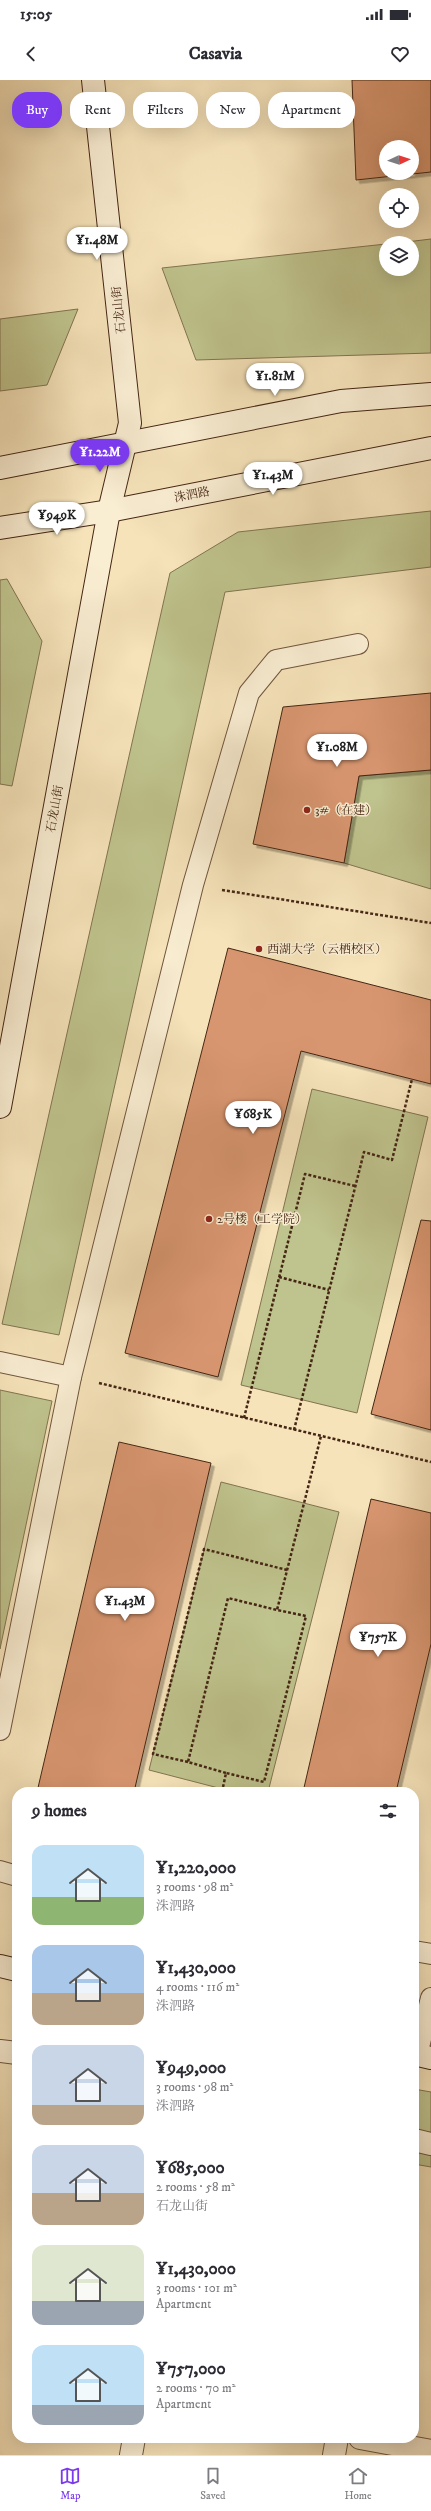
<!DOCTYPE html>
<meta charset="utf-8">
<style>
:root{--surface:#fff;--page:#f7f7f7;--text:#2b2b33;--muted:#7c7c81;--line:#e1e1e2;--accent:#7c3aed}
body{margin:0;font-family:"IM FELL DW Pica","Noto Serif SC",serif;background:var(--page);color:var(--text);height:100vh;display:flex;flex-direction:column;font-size:15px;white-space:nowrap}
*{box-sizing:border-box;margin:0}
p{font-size:13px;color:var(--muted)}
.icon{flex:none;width:22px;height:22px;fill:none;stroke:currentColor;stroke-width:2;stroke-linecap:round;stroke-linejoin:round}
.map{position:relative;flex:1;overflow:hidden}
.details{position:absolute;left:12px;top:1707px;width:407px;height:656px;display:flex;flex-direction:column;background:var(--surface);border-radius:16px;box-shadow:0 4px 16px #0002}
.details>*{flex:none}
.top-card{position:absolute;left:12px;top:12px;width:407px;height:36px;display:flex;gap:8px}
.needle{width:26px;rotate:86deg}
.controls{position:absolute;left:379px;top:60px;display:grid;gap:8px}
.controls a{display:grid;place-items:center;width:40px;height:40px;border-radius:50%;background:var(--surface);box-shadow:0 4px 16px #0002;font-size:20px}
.price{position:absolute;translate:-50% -34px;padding:0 9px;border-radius:14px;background:#fff;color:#222;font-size:13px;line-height:26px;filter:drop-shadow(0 1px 2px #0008)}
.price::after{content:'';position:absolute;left:50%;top:24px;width:12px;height:9px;margin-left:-6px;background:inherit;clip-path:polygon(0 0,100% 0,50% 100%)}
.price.selected{background:var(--accent);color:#fff}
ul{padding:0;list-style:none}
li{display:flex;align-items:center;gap:12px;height:100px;padding:0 20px}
li span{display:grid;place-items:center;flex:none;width:112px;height:80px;border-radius:12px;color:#555}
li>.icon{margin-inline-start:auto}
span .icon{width:48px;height:48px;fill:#fffc;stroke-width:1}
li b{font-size:17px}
h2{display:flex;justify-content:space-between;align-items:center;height:48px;padding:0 20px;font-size:17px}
.chip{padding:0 14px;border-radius:16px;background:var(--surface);box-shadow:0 4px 16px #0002;font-size:14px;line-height:36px}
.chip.selected{background:var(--accent);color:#fff}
.status{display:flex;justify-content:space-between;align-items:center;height:28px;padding:0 20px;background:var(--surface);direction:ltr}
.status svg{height:11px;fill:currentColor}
header{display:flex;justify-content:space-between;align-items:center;height:52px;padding:0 20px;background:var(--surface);font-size:18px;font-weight:700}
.tab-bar{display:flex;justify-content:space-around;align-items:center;height:56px;border-top:1px solid var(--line);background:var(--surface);font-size:11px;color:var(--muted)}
.tab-bar a{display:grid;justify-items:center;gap:2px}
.tab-bar .selected{color:var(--accent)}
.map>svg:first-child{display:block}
</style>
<div class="status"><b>15:05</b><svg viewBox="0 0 49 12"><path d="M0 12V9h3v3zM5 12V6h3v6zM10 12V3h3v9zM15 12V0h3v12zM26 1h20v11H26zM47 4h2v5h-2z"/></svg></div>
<header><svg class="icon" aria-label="back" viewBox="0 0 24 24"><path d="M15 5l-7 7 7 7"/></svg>Casavia<svg class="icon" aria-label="heart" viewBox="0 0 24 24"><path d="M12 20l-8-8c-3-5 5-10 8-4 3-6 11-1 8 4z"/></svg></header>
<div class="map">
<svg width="431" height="2375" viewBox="0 0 431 2375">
<defs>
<filter id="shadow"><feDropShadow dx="3.5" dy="3.5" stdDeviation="0" flood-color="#0004"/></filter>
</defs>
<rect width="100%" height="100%" fill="#f6e3ba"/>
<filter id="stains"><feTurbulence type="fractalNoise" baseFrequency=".005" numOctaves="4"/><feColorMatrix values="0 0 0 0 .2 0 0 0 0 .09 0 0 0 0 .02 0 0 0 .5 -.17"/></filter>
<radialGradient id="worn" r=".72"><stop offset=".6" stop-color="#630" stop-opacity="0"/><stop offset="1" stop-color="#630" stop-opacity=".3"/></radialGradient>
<g fill="#bfc38d" stroke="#827450">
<path d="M431,159v114l-235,7 -34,-92 224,-24v25h26v-26h-14z"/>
<path d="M78,229l-31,76 -47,6v-72z"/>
<path d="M431,431v56l-206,25 -166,743 -57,-11 168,-751 68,-41z"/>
<path d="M7,499l35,62 -30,145 -12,-2v-204z"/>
<path d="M431,690v119l-87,-26 15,-87z"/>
<path d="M312,1009l116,28 -71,296 -116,-28z"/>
<path d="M0,1310l52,11 -52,248z"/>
<path d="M221,1402l118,30 -71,280h-34l-85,-22z"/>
<path d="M414,2009l17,3v75l-17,-3z"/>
</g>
<g fill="#d8966f" stroke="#452614" fill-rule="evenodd" filter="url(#shadow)">
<path d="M352,0h79v92l-75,8zM386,67h26v26h-26z"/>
<path d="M431,613v77l-72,6 -15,87 -91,-19 30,-137z"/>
<path d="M228,868l203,52v84l-130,-33 -83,326 -93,-24z"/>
<path d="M421,1140l10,1v209l-60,-16z"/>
<path d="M119,1362l92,21 -77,329h-97z"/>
<path d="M371,1419l60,14v131l-35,148h-93z"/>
</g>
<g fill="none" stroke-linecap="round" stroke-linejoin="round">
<defs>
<g id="lane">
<path d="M0,1282l71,15"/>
<path d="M0,1650l71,-353 122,-492 56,-192 27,-33 82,-16"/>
<path d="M0,1791l17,5"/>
<path d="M414,1871l17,3"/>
<path d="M417,1975l14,-57"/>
</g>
<g id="street">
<path d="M0,1971l17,2"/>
<path d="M414,2060l17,4"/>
<path d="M360,2358l71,13"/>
<path d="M131,2375l3,-17"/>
<path d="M334,2375l3,-17"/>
</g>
<g id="secondary">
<path d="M0,388l341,-67 90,-7"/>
<path d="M0,448l109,-17 322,-63"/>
<path d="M0,1027l109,-596 21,-88 -37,-343"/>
<path d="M0,1886l17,4"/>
<path d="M414,1974l17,4"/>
</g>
</defs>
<use href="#lane" stroke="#71553e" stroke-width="22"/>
<use href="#street" stroke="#71553e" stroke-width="24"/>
<use href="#secondary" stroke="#452614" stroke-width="24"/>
<g stroke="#452614" stroke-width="2.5" stroke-dasharray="3 2" stroke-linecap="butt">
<path d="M222,810l209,33"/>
<path d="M279,1197l50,13"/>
<path d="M99,1303l332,79"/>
<path d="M244,1338l61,-244 50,12"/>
<path d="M294,1350l70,-278 28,8 20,-81"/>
<path d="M188,1682l-35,-8 51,-205 83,21"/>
<path d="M226,1693l-38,-11 40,-164 49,12"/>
<path d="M222,1712l4,-19 38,9 42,-166 -29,-6 44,-174"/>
</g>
<use href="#lane" stroke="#f9edd2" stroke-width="20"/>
<use href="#street" stroke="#f9edd2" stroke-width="22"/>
<use href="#secondary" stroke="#f9edd2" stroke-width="22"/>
</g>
<g fill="#8f2418" stroke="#f9edd2" stroke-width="1.5">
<circle cx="307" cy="730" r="4"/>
<circle cx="259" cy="869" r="4"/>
<circle cx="209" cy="1139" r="4"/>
</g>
<g text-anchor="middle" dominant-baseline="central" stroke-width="3" stroke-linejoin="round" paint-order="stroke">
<g font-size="12" fill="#452614" stroke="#f9edd2">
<text transform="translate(119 230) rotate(-96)">石龙山街</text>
<text transform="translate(192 415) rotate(-11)">洙泗路</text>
<text transform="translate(55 729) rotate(-80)">石龙山街</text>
</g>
<g font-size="12" fill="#452614" stroke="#f9edd2" text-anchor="start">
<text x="315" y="730">3#（在建）</text>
<text x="267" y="869">西湖大学（云栖校区）</text>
<text x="217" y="1139">2号楼（工学院）</text>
</g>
</g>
<rect width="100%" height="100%" filter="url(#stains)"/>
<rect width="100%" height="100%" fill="url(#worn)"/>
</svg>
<div class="controls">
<a><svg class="needle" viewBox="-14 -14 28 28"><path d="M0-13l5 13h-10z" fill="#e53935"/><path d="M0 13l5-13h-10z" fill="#7c7c81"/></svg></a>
<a><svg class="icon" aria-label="locate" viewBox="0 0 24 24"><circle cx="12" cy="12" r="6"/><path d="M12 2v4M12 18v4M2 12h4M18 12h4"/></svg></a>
<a><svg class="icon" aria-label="layers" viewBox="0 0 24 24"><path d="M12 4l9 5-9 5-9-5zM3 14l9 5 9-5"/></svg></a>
</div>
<b class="price" style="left:97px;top:181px">¥1.48M</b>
<b class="price" style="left:275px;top:317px">¥1.81M</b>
<b class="price selected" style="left:100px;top:393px">¥1.22M</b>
<b class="price" style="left:273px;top:416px">¥1.43M</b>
<b class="price" style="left:57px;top:456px">¥949K</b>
<b class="price" style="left:337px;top:688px">¥1.08M</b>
<b class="price" style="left:253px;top:1055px">¥685K</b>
<b class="price" style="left:125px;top:1542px">¥1.43M</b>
<b class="price" style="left:378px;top:1578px">¥757K</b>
<div class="top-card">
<a class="chip selected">Buy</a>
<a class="chip">Rent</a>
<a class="chip">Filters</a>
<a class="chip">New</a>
<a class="chip">Apartment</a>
</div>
<section class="details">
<h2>9 homes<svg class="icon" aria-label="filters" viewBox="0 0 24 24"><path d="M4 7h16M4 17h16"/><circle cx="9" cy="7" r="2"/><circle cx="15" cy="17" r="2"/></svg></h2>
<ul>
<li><span style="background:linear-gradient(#bfe0f5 65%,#8fb573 0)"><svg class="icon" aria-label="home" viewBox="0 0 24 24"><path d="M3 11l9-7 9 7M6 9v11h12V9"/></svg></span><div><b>¥1,220,000</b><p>3 rooms · 98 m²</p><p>洙泗路</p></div></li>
<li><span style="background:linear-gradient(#a9c7e8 60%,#b9a48a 0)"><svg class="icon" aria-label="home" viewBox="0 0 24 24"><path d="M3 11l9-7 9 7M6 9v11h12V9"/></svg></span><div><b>¥1,430,000</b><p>4 rooms · 116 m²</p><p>洙泗路</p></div></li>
<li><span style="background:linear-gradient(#c9d6e8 75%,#b9a48a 0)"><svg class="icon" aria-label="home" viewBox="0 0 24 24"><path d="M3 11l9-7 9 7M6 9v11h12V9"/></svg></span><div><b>¥949,000</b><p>3 rooms · 98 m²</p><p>洙泗路</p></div></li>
<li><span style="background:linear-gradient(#c9d6e8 60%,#b9a48a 0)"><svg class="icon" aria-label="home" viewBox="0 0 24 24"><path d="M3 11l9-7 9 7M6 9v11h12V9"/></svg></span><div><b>¥685,000</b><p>2 rooms · 58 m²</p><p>石龙山街</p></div></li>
<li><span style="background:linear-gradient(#dfe7d0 70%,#9aa5b1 0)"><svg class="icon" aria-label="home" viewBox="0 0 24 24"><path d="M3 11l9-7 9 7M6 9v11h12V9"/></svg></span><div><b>¥1,430,000</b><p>3 rooms · 101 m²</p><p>Apartment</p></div></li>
<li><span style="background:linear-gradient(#bfe0f5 75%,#9aa5b1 0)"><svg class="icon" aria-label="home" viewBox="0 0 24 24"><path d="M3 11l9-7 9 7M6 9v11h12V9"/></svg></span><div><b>¥757,000</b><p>2 rooms · 70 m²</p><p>Apartment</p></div></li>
</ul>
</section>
</div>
<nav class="tab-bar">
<a class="selected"><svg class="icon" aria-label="map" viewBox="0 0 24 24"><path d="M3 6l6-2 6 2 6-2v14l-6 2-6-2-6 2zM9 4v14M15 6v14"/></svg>Map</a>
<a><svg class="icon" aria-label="saved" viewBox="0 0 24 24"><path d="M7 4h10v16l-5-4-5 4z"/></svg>Saved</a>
<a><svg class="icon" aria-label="home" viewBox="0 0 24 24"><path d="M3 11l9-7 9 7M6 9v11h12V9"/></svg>Home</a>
</nav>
